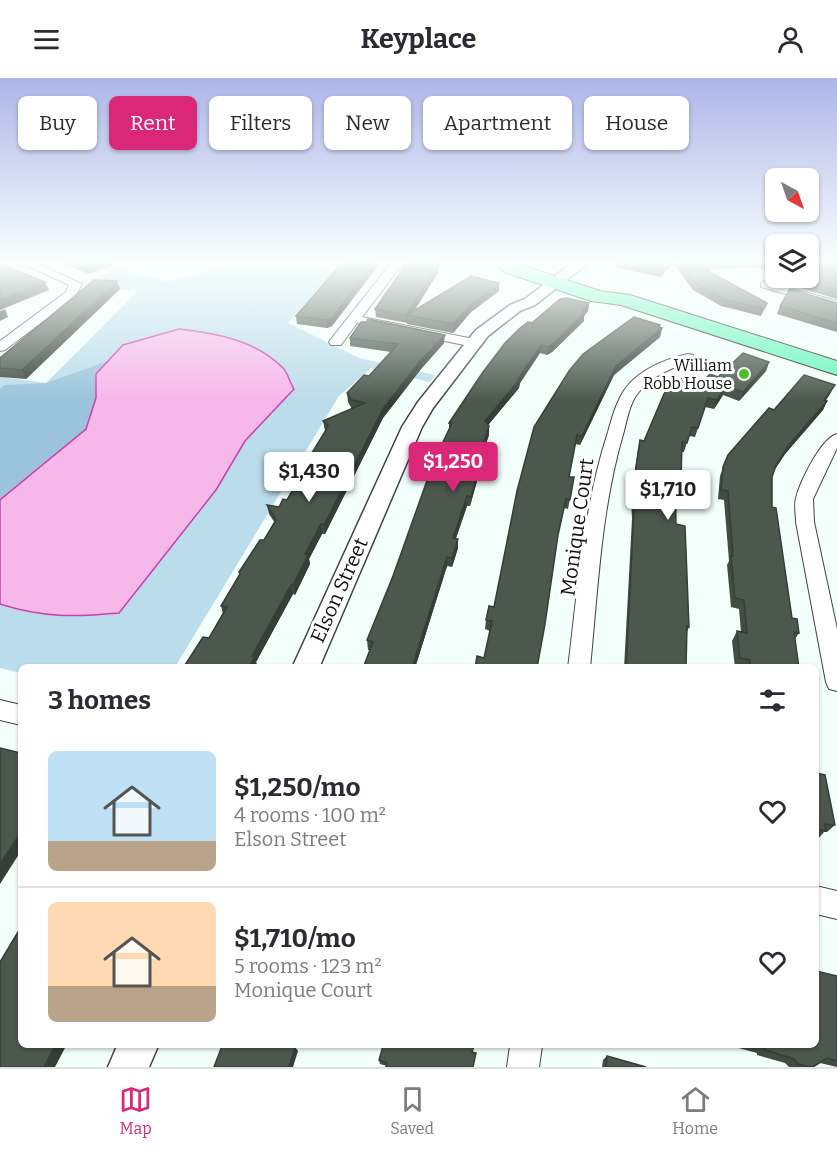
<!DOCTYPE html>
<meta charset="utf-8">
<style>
:root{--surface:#fff;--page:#f2f2f3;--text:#2b2b33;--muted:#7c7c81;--line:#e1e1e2;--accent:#db2777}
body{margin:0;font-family:Bitter,serif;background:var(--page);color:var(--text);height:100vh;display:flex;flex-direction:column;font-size:22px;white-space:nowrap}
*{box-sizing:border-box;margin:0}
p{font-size:20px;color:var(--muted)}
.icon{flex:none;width:33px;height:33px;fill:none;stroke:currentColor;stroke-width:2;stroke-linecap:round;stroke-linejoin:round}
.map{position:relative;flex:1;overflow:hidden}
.sheet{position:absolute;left:18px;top:586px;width:801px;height:384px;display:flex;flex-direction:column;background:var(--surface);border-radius:9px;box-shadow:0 2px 4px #0004}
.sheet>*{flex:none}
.hud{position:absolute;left:18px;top:18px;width:801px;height:54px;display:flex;gap:12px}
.needle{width:39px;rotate:140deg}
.tools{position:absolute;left:765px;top:90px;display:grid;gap:12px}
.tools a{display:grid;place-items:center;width:54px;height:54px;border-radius:9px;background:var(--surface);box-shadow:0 2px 4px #0004;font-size:30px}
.price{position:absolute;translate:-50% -51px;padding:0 14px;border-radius:6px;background:#fff;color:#222;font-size:20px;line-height:39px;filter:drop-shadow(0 2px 3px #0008)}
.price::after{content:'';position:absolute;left:50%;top:36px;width:18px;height:14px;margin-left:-9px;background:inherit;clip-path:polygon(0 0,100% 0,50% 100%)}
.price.active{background:var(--accent);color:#fff}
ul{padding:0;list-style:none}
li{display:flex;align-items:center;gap:18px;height:150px;padding:0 30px}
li+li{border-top:2px solid var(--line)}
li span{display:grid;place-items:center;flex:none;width:168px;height:120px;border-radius:9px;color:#555}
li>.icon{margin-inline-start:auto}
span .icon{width:72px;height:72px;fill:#fffc;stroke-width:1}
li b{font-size:26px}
h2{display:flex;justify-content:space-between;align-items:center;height:72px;padding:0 30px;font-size:26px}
.tag{padding:0 21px;border-radius:9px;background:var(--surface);box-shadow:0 2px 4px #0004;font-size:21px;line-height:54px}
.tag.active{background:var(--accent);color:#fff}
header{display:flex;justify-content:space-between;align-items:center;height:78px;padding:0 30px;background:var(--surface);font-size:27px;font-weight:700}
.menu{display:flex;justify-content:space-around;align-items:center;height:84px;border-top:2px solid var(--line);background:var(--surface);font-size:16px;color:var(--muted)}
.menu a{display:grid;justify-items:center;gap:3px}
.menu .active{color:var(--accent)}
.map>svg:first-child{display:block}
</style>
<header><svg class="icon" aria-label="menu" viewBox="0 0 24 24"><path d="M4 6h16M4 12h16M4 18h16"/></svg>Keyplace<svg class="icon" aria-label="person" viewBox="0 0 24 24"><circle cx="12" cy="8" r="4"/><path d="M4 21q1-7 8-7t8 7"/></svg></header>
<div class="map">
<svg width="837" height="989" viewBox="0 0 837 989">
<rect width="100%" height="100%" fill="#f2fffa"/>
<path fill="#bbdcea" d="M235,185h106l-53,60 71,35 76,17 -5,7 -59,-14 -32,28 -164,271 -154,1v5l-21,-5v-291l46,6 92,-92 -50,-4 4,-9 28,-9 47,13z"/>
<path fill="#9bc3db" d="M108,283l-12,13v24l-10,31 -86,71v-111l4,-4 42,-2z"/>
<path fill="#f6b7e9" stroke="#cd3ead" stroke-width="1.5" d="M179,251c36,4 77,11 104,39 5,5 7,15 11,21l-49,52 -29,49 -97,123c-44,4 -76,5 -119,-9v-104l86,-71 10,-31v-24l27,-29z"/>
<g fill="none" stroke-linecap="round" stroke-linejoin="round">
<defs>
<g id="minor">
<path d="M21,185h15l46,21 -7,13 -70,53 -5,1v-10l66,-49 3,-7z"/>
<path d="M391,185h12l-41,54 117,23 2,3 -2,3 -5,1 -117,-24 -16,22h-10l-2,-3 2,-3z"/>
<path d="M765,203l72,20v8l-76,-22v-4z"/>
<path d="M688,276l5,1 2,3 -2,3c-20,6 -42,15 -55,32 -8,10 -11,26 -14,38 -23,77 -26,157 -34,237h-22c10,-79 15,-160 40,-236 4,-14 8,-30 17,-43 14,-19 40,-30 63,-35z"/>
<path d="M837,356v14l-24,51 1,23 23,107v62l-8,-2 -3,-7 -30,-160c0,-7 -2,-17 0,-24 4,-16 25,-60 41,-64z"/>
<path d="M0,622l21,5v20l-21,-5z"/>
<path d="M816,808l21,5v28l-21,-5z"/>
<path d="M510,968h32l-3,21h-32z"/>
</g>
<g id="tertiary">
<path d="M572,185h16l-53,42 -15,6 -32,25 -55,72 -11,19 -103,241h-27l110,-241 16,-25 58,-72 34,-25 15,-6z"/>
<path d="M117,968h41l-9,21h-41z"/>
</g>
<path id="primary" d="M494,185h21l85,28 30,4 207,66v14l-216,-70 -30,-4 -87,-29z"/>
</defs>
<use href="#minor" stroke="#434343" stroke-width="2"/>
<use href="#tertiary" stroke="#434343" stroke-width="3"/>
<use href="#primary" stroke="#212121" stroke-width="2"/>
<use href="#minor" fill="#fff" fill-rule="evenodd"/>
<use href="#tertiary" fill="#fff" fill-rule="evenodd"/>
<use href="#primary" fill="#6af7bc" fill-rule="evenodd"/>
</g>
<g fill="#414c43">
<path d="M61,185h52v2l-24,9z"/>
<path d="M342,185h38l-48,63 -5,2 -30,-4 -1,-8z"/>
<path d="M615,185h161v9l-25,-5 -45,3 61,33 -6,13 -40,-10 -28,-16 -20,-27 -13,14 -45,-10z"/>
<path d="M837,185v36l-44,-13 4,-8z"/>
<path d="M439,193l-25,40 85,-20 -28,21 -18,21 -46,-9v-2v1l-31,-6 -1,-8z"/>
<path d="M120,211l-94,90 -26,-2v-19z"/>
<path d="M589,225l-1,8 -4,5v5l-32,31 -5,3 -7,-2 -20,30 -1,5 -31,37 1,10 -10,28 7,16 -9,2 -7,25h-3l-11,32 2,1v9l-6,19 -5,-1 -32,102h-52l7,-18h-2l-1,-10 26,-64 56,-146v-7l83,-100z"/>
<path d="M837,225v29l-60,-18 3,-8z"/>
<path d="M660,247v2l2,1 -2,9 -46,38 -34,70 -5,-1 -6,33h5l-6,32 -4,-1 -7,30 -73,120 6,-27 -5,-2 1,-9 8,-13 40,-180z"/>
<path d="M350,260l94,5 -23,26 -38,49 -58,116h-3l-13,25 1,5 -15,31 -2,-1 -37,68 1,3h-72l24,-27 14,-24 -2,-8 18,-31v-3l25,-32 11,-17 -6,-9 -2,-9 12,2 8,-7 9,-15 -2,-1 -1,-10 8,-3 24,-40 -2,-10 29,-12 -4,-7 -1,-9 22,-17 22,-24 -41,-6z"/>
<path d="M769,284l-3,9 -27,30 -16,-6 -9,14 -9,-2 -10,30 -6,-1 -5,16h-2l-1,28 -3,9 -3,-1 1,36 13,103 -2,5 -1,36h-62l8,-149 -1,-22 7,-48 2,-9 4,1 37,-61 20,3z"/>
<path d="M830,316l-4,6 1,1 -4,9 -38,44 -11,16 -2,7v30l20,111 7,15 -4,6 4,29h-64l-3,-27 5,-10 4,1 -2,-23 -8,-2 -4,-42 2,-4 -5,-61 -6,-1 2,-23 8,-21 46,-45z"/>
<path d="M816,695l19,52 -8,7h-3l-6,7 -2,-1z"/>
<path d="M837,898v91l-17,-4 -7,4h-24l-4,-4 -28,-8v-2l-26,-7h85z"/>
<path d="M472,974l-85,14 -7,-2 -1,-4z"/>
<path d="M607,978l39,11h-44l1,-7z"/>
</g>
<g fill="#353e37">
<path d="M95,185h18v2l-24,9 -3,-8z"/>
<path d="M374,185h6l-48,63 -5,2 -1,-8z"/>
<path d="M669,185h4l-13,14 2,-7z"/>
<path d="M439,186v7l-28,45 -4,-1v8l-1,-8z"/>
<path d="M117,203l3,8 -94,90 -4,-9z"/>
<path d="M45,204l4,8 -49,20v-10z"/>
<path d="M499,205v8l-28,21 -18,21v-9l18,-20z"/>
<path d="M589,225l-1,8 -4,5v5l-32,31 -5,3 1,-8z"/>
<path d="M5,231l3,8 -8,4v-10z"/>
<path d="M660,247l-1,6 3,-3 -2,9 -46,38 -34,70 2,-9 34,-70z"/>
<path d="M445,257l-1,8 -23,26 -38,49 -58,116 -1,-9 59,-116 38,-49z"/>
<path d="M541,267l-1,8 -20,30 -1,5 -35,42 1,-9 33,-42z"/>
<path d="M769,284l-3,9 -27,30 4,-9z"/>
<path d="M835,307l-5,9 -10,15 4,-9z"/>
<path d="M726,308l-3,9 -9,14 3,-9z"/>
<path d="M827,323l-4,9 -38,44 -13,20 4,-9 13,-20z"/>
<path d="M489,348v9l-12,36 1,-9z"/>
<path d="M486,391v10l-9,2 -7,25 1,-9 7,-25z"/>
<path d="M467,418v10l-14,41v-9z"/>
<path d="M321,446l1,10 -13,25 1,5 -15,31 -2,-10 12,-31z"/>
<path d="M458,461v9l-6,19v-9z"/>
<path d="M447,479v9l-32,102h-3z"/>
<path d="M291,507l2,9 -37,68 1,3 -1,3h-7l3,-12z"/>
<path d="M21,754v19l-21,33v-20z"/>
<path d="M55,968h11l-11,21h-11z"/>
<path d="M295,969l3,4 -5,16h-4z"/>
</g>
<g fill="#4c584e" stroke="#353e37" stroke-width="1.5">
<path d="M78,185h17l-9,3z"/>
<path d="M342,185h32l-42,55 -6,2 -30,-4z"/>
<path d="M407,185l32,1 -33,51 -31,-6z"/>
<path d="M632,185h37l-7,7z"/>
<path d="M680,185h32l-17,1 72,39 -3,6 -41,-10 -28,-16z"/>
<path d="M808,185h29v27l-41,-11 1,-1h11z"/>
<path d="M0,186l45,18 -45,18z"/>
<path d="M471,198l28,7 -28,21 -18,20 -46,-9z"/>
<path d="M94,202l23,1 -95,89 -22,-2v-10z"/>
<path d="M790,211l47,14v20l-57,-17z"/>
<path d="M566,220l23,5 -7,8 3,1 -31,31 -6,4 -7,-2 -23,34h2l-35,42 4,5 -11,36 8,7 -8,3 -7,25 -4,-1 -14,42 5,1 -6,19 -5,-1 -35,111h-49l10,-26 -6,-2 26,-64 41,-115 18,-38h-3l34,-51 22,-29 14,-14 9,-7 4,1 28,-24z"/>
<path d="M634,239l26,8 -1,2 3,1 -46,38 -34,70 -5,-1 -8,42h5l-4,23 -4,-1 -8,36 -13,89 -8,44h-62l2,-12 7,2 8,-37 -6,-1 3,-14 5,1 23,-116 17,-64 35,-56 14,-17z"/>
<path d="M368,241l77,16 -24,25 -38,49 -59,116 -3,-1 -16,30 3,1 -15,30h-2l-39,71h3l-6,12h-68l4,-3 18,-28 6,1 18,-31 -6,-1 19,-32 -1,-2 21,-32h4l12,-20 -9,-15 12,2 4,-8 4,1 11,-19 -5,-7 8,-3 25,-41 2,-5 -5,-4 42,-18 -13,-3 -5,-7 17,-18 5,1 29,-32 -48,-6 11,-16h6z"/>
<path d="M743,275l26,9 -26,30 -17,-6 -9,14 -9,-2 -10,30 -6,-1 -5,16 -5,-1 -1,38 -6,-1 1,45 9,2 4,101 -2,-1 -1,42h-60l8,-159 -1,-21 7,-48 4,1 20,-47 12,-16 5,2 2,-3 18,6 9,-9 8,3z"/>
<path d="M804,297l31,10 -11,15 3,1 -38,44 -13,20 -4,12v30l4,1 16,110 5,1 2,14 -5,-1 5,36h-49v-8l-10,-2 -3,-27 10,2 -3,-33 -9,-2 -4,-42h2l-5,-65 -7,-1 2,-23 5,-12 41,-47 5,2z"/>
<path d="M0,670l21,5v79l-21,32z"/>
<path d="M816,695l9,2 10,50 -11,-1 2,7 -10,-2z"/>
<path d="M21,849v119h34l-11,21h-44v-105z"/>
<path d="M816,893l21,5v85l-10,-3 -14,9h-3l-12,-3 -4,-5 -29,-9v-2l-10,-2h61z"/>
<path d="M222,968h70l3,1 -6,20h-75z"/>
<path d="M383,968h91l-2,6 4,1 -3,14h-87l1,-4 -8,-3z"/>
<path d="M607,978l39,11h-40z"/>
</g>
<linearGradient id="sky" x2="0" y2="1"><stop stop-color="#adb5e8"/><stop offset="0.57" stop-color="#f9fffd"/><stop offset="1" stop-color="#f9fffd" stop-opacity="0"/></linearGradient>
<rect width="837" height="323" fill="url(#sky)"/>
<circle fill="#49c027" stroke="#fff" stroke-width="2" cx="744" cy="296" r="6"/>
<g text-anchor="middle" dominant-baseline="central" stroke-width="6" stroke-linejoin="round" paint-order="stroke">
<g font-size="16" fill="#101010" stroke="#fff" text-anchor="end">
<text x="732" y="287">William<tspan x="732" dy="18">Robb House</tspan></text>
</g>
<g font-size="20" fill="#101010" stroke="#fff">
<text transform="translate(577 449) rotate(-82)">Monique Court</text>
<text transform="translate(339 512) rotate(-66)">Elson Street</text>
</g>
</g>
</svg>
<div class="tools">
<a><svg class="needle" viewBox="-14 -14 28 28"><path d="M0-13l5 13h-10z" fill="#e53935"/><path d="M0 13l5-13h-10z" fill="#7c7c81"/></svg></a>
<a><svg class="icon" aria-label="layers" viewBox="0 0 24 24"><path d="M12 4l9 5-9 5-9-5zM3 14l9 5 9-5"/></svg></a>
</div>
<b class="price active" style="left:453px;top:415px">$1,250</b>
<b class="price" style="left:309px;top:425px">$1,430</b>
<b class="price" style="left:668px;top:443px">$1,710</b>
<div class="hud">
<a class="tag">Buy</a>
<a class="tag active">Rent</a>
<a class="tag">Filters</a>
<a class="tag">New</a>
<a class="tag">Apartment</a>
<a class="tag">House</a>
</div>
<section class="sheet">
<h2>3 homes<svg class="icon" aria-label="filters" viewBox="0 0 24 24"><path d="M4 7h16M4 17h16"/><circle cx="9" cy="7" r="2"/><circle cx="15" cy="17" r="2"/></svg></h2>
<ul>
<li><span style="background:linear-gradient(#bfe0f5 75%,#b9a48a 0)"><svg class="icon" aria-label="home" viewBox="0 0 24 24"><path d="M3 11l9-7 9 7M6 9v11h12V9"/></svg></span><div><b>$1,250/mo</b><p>4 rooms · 100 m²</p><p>Elson Street</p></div><svg class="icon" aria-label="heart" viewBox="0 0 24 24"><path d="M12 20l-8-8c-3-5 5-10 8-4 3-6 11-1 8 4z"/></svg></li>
<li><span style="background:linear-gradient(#ffd9b3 70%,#b9a48a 0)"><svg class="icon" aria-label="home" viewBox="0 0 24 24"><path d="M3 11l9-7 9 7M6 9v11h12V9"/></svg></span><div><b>$1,710/mo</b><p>5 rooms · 123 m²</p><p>Monique Court</p></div><svg class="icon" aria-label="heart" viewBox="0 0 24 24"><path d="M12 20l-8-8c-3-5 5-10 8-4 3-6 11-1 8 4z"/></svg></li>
</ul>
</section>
</div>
<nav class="menu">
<a class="active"><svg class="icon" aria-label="map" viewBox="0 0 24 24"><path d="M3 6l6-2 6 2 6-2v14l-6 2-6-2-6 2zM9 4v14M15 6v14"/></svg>Map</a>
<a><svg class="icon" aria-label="saved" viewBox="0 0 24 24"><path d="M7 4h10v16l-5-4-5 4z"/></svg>Saved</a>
<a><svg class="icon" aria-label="home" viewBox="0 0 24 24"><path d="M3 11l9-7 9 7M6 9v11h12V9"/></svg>Home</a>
</nav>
